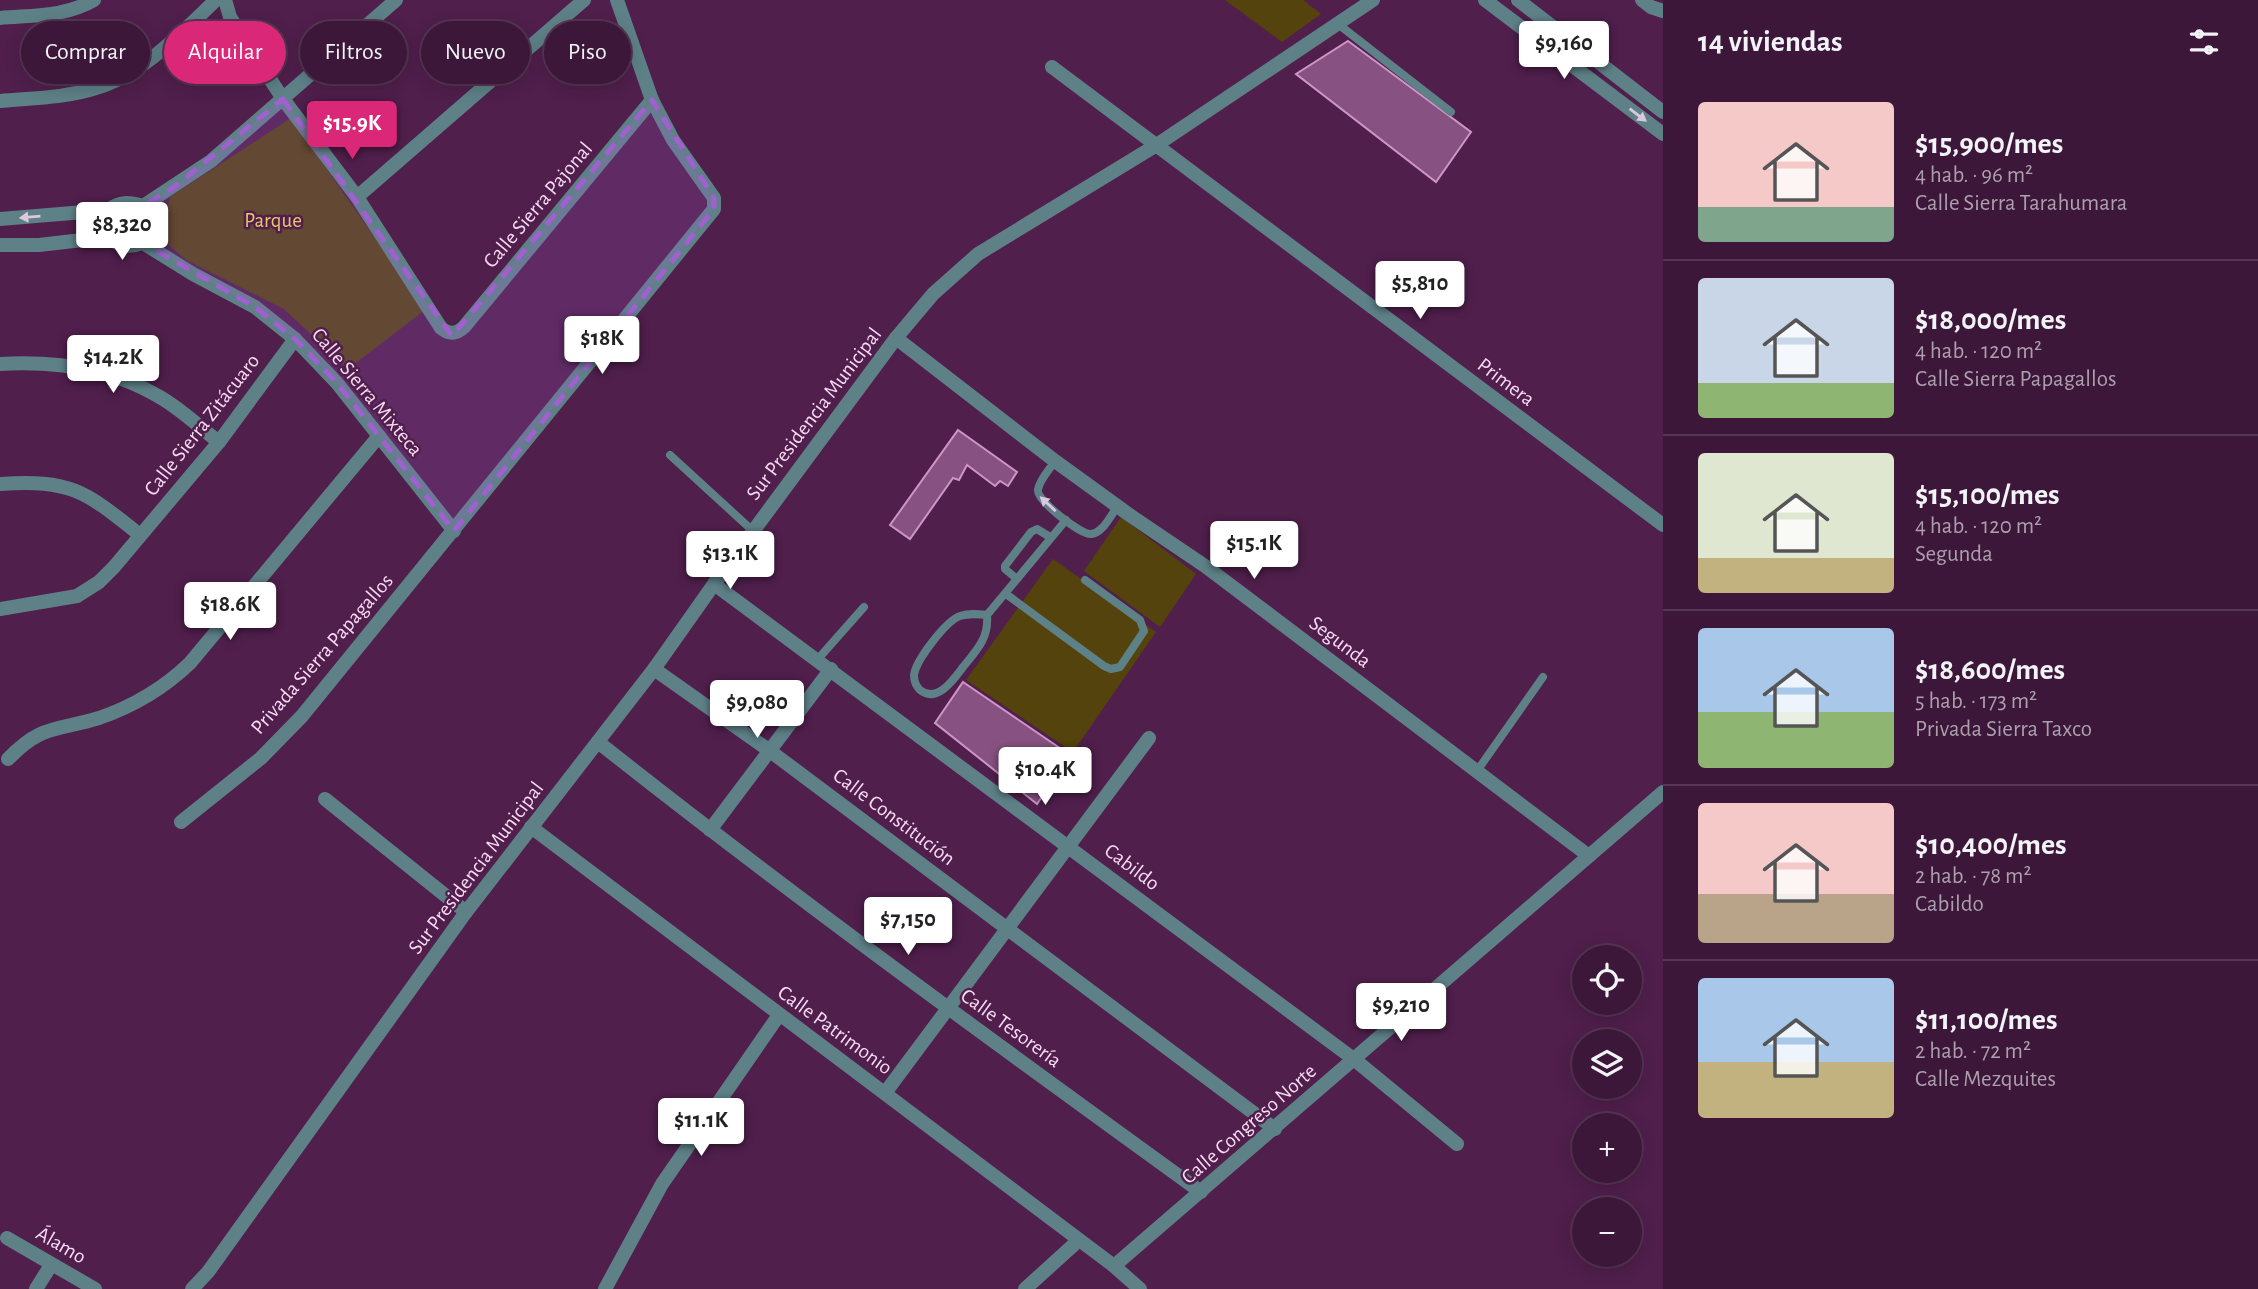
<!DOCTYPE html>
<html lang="es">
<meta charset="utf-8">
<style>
:root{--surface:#3c1739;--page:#432041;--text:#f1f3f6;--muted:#ac9fae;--line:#553653;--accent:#db2777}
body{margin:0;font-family:"Alegreya Sans",sans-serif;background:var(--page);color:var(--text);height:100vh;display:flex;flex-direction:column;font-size:26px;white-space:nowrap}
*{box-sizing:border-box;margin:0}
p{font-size:23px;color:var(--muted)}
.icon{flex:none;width:38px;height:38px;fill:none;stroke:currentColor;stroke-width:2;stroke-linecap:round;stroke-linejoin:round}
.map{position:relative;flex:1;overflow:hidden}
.details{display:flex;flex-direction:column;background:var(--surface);width:595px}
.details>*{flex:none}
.hud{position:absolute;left:21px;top:21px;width:665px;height:63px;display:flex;gap:14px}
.fabs{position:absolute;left:1572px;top:945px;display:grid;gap:14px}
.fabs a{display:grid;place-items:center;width:70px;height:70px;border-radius:50%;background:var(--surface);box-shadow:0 4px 18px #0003,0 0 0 2px var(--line);font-size:35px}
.price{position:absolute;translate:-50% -60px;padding:0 16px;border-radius:7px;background:#fff;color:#222;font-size:23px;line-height:46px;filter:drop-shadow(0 2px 4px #0008)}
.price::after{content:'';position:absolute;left:50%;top:42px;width:21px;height:16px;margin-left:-10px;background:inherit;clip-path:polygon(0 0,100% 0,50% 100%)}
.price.selected{background:var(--accent);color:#fff}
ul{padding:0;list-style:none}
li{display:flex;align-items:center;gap:21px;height:175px;padding:0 35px}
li+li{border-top:2px solid var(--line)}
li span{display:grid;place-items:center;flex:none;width:196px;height:140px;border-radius:7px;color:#555}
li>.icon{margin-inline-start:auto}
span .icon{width:84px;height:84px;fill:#fffc;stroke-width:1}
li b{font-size:30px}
h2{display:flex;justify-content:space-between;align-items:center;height:84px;padding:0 35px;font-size:30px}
.pill{padding:0 24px;border-radius:32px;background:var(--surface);box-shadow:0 4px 18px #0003,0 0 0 2px var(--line);font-size:24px;line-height:63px}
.pill.selected{background:var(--accent);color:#fff}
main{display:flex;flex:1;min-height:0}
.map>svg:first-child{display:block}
</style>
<main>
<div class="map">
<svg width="1663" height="1289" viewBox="0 0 1663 1289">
<rect width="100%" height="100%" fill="#501f4c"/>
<g fill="#54430d">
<path d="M1225,0h78l18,14 -39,28z"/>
<path d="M291,118l134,192 -77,59 -64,-60 -98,-49 -26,-23 10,-40z"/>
<path d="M1121,517l75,57 -36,53 -76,-56z"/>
<path d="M1053,559l103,73 -83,120 -107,-72z"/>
</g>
<g fill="#875281" stroke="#cf95c8" stroke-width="2">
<path d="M1348,41l123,91 -35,50 -140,-108z"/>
<path d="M958,430l59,42 -9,14 -8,-5 -5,5 -28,-21 -8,15 -6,-2 -43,61 -20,-14z"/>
<path d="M963,682l107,73 -33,49 -102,-81z"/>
</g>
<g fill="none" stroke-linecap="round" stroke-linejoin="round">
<g stroke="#5e8188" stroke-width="8">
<path d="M1338,24l113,88"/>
<path d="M670,455l83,76"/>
<path d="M1055,461c-5,8 -16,19 -17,29 -2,10 43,45 53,44 12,-1 20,-19 26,-27"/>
<path d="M1017,579l-12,-10v-3l26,-34 6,-3 13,8"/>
<path d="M1006,594l98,72 7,3 9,-2 24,-36 -4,-11 -55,-40"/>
<path d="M987,615c-9,-1 -18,-2 -27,1 -14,5 -44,44 -46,59 0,6 2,11 6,15 17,14 34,-11 43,-23 14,-17 26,-29 24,-52l79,-95"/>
<path d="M818,659l46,-52"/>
<path d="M1477,771l66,-94"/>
</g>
<g stroke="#5e8188" stroke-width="14">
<path d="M225,0l5,17 53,82 74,98 84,131c9,7 15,6 23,-1l188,-227"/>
<path d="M1642,0l9,7 12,4"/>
<path d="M0,18c33,-3 65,-1 94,-18"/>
<path d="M1052,67l611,458"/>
<path d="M0,101c32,-3 65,-3 96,-13 47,-14 85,-55 120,-88"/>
<path d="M357,197l227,-197"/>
<path d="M143,206c10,15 10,22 0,37"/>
<path d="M0,219l108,-9c12,-9 21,-8 35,-4l68,-45 185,-161"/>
<path d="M143,243l50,31 62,33 40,32 42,44 117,148"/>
<path d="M0,245h39l69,-8c11,9 21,11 35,6"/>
<path d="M896,338l159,123 76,55 74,50 384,290"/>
<path d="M0,364c55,-3 110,4 158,32 22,12 41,31 61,46"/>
<path d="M0,484c72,-5 86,8 140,51"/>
<path d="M714,584l641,476 102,84"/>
<path d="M0,609l77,-13 22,-14 15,-15 105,-125 76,-103"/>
<path d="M654,669l116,82 505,378"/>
<path d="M598,742c197,156 400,303 603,450"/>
<path d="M8,759c34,-35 48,-28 91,-41 35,-12 65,-30 91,-55l189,-227"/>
<path d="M325,799l141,113"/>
<path d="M181,822l80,-64 41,-42 412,-507v-11l-41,-58 -21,-40 -35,-100"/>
<path d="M531,827l583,439 26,23"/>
<path d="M710,830l121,-161"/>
<path d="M885,1093l264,-355"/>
<path d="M7,1238l88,51"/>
<path d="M1114,1266l549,-474"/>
<path d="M36,1289l15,-24"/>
<path d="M192,1289l16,-17 258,-360 188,-243 60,-85 182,-246 37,-44 45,-40 177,-108 218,-146"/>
<path d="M605,1289l57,-105 117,-169"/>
<path d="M1025,1289l54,-49"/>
</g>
<g stroke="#5e8188" stroke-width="14">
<path d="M1485,0l178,134"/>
<path d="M1518,0l145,112"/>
</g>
</g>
<defs><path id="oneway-solid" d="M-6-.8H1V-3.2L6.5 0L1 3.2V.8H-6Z" transform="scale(1.75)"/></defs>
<g fill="#dac8de">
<use href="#oneway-solid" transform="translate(1638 115) rotate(37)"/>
<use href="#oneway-solid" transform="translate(30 217) rotate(175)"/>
<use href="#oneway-solid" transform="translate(1048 504) rotate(-137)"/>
</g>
<path fill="#a160cf" fill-opacity="0.2" stroke="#a160cf" stroke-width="5" stroke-dasharray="14 9" stroke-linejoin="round" d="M283,99l169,237 200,-236 62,98v11l-260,322 -117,-148 -42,-44 -40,-32 -112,-64 -26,1 -9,-7 -4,-19 12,-14 27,2 30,-18z"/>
<g text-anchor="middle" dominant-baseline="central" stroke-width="5" stroke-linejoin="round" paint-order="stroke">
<g font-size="21" fill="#f9daf4" stroke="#501f4c">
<text transform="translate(538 205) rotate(-50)">Calle Sierra Pajonal</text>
<text transform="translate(1506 382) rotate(37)">Primera</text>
<text transform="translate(367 392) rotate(50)">Calle Sierra Mixteca</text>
<text transform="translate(814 414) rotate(-53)">Sur Presidencia Municipal</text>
<text transform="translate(202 425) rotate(-52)">Calle Sierra Zitácuaro</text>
<text transform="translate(1340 642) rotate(37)">Segunda</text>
<text transform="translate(322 654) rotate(-49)">Privada Sierra Papagallos</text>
<text transform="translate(894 817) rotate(37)">Calle Constitución</text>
<text transform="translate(1132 867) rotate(37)">Cabildo</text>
<text transform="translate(476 868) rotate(-53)">Sur Presidencia Municipal</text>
<text transform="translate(1011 1028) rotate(36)">Calle Tesorería</text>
<text transform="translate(835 1030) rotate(36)">Calle Patrimonio</text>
<text transform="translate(1249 1124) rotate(-41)">Calle Congreso Norte</text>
<text transform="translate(61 1245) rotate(30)">Álamo</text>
</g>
<g font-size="21" fill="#e8c767" stroke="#501f4c">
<text x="273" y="220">Parque</text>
</g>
</g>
</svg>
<div class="fabs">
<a><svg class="icon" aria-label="locate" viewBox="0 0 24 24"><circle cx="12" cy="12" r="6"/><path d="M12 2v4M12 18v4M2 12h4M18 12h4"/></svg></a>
<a><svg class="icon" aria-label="layers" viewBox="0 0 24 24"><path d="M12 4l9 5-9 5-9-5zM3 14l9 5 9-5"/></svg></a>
<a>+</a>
<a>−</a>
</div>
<b class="price" style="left:1564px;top:81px">$9,160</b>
<b class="price selected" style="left:352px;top:161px">$15.9K</b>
<b class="price" style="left:122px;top:262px">$8,320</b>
<b class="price" style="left:1420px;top:321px">$5,810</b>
<b class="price" style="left:602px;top:376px">$18K</b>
<b class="price" style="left:113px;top:395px">$14.2K</b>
<b class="price" style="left:1254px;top:581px">$15.1K</b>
<b class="price" style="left:730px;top:591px">$13.1K</b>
<b class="price" style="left:230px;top:642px">$18.6K</b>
<b class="price" style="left:757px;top:740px">$9,080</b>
<b class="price" style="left:1045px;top:807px">$10.4K</b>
<b class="price" style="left:908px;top:957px">$7,150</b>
<b class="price" style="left:1401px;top:1043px">$9,210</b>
<b class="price" style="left:701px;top:1158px">$11.1K</b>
<div class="hud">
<a class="pill">Comprar</a>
<a class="pill selected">Alquilar</a>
<a class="pill">Filtros</a>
<a class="pill">Nuevo</a>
<a class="pill">Piso</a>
</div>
</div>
<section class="details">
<h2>14 viviendas<svg class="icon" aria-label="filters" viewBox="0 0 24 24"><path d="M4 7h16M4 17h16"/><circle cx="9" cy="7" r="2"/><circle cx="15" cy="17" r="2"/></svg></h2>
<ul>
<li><span style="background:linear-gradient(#f6c9c9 75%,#7fa58c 0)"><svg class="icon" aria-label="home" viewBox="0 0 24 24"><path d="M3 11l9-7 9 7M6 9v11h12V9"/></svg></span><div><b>$15,900/mes</b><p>4 hab. · 96 m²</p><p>Calle Sierra Tarahumara</p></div></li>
<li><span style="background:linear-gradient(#c9d6e8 75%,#8fb573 0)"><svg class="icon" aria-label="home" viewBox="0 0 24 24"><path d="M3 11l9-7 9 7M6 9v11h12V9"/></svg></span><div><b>$18,000/mes</b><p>4 hab. · 120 m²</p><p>Calle Sierra Papagallos</p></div></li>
<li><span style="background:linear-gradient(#dfe7d0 75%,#c2b280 0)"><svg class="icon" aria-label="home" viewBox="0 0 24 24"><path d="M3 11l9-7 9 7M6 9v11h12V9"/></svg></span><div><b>$15,100/mes</b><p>4 hab. · 120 m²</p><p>Segunda</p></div></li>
<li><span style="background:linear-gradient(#a9c7e8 60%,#8fb573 0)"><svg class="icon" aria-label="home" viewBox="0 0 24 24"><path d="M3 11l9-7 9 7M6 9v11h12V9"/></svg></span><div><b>$18,600/mes</b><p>5 hab. · 173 m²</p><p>Privada Sierra Taxco</p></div></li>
<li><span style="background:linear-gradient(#f6c9c9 65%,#b9a48a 0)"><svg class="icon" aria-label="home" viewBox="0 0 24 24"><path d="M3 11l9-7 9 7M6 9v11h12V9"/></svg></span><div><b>$10,400/mes</b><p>2 hab. · 78 m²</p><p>Cabildo</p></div></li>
<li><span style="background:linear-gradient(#a9c7e8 60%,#c2b280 0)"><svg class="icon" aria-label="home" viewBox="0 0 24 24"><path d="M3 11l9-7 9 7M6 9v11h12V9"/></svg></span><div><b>$11,100/mes</b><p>2 hab. · 72 m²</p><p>Calle Mezquites</p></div></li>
</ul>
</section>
</main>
